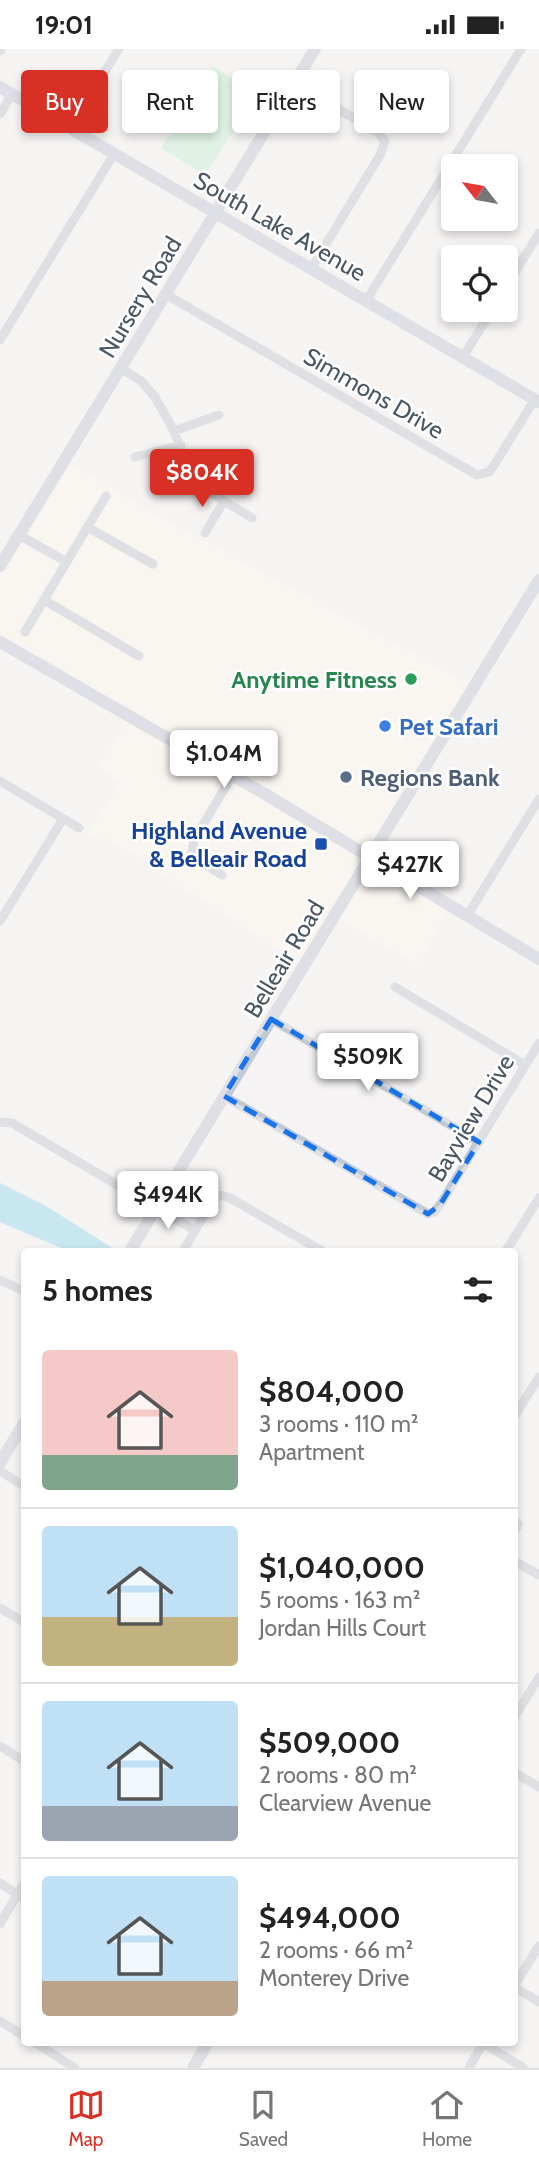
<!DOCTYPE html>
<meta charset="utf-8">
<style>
:root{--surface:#fff;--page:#f2f2f2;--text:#222;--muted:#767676;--line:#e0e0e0;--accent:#d93025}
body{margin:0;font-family:Cabin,sans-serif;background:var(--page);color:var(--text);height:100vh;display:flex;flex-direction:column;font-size:26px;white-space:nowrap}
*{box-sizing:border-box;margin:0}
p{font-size:23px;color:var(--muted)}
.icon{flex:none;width:38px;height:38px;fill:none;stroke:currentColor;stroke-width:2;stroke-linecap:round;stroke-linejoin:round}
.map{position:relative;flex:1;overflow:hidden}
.panel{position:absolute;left:21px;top:1199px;width:497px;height:798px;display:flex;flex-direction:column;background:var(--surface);border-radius:7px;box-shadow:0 4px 10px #0003}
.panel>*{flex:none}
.guide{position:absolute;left:21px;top:21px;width:497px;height:63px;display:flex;gap:14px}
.needle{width:46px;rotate:301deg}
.controls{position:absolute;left:441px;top:105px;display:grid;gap:14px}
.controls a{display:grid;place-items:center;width:77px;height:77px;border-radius:7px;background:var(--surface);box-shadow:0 4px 10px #0003;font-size:35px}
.price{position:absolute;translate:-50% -60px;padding:0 16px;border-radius:7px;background:#fff;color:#222;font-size:23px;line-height:46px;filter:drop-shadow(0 2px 4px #0008)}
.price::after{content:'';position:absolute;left:50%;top:42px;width:21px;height:16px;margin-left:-10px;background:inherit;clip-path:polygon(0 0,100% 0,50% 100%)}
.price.current{background:var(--accent);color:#fff}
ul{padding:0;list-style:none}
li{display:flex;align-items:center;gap:21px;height:175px;padding:0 21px}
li+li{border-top:2px solid var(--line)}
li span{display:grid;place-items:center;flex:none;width:196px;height:140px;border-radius:7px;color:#555}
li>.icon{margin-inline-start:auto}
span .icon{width:84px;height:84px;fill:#fffc;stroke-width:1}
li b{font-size:30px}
h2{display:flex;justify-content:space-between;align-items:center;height:84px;padding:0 21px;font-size:30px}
.tag{padding:0 24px;border-radius:7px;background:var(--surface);box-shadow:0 4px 10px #0003;font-size:24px;line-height:63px}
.tag.current{background:var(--accent);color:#fff}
.status{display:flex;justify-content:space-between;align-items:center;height:49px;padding:0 35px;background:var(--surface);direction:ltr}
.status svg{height:19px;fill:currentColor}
.dock{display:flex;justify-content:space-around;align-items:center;height:98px;border-top:2px solid var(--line);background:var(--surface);font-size:19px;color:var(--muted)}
.dock a{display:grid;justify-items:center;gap:4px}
.dock .current{color:var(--accent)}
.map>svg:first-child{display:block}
</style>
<div class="status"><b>19:01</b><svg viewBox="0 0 49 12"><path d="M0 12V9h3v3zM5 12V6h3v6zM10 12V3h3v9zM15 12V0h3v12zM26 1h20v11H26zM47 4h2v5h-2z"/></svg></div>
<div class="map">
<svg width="539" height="2019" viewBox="0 0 539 2019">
<rect width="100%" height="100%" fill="#f5f3f3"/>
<g fill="#fdf9ef">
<path d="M68,414l79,47 323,175 -102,167 -251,-148 -67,-43 -50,-28v-59l21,-34 38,22 -42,71 8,5 19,-33 97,57 4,-6 -96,-58 39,-66 67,38 4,-7 -67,-38 16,-26 -7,-4 -37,60 -39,-22z"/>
<path d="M129,671l97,57 -36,61 -3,14 5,9 32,20 4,-7 -25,-15 -7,-7 2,-10 36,-61 130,78 -64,104 -151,-97 -2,-4 -41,-23 -3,-1 -3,3 -12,-9 33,-50 -23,-15z"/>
<path d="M371,814l77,46 -29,56 -81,-46z"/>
</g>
<path fill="#c3f1d5" d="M213,17l44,28 -52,81 -44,-27z"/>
<path fill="#90daee" d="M0,1134l46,23 68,43 -1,2h-45l-68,-29z"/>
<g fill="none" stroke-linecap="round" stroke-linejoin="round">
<g stroke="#c1cad2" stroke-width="9">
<path d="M0,2l1,-2"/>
<path d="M294,34l83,49 8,9 -5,14 -69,114"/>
<path d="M0,65l12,-20"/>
<path d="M70,79l49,-79"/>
<path d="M506,238l33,-54"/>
<path d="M167,246l310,180 12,-3 4,-5 42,-68"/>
<path d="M366,252l155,-252"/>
<path d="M0,291l114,-186"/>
<path d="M463,308l29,-47"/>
<path d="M121,319l20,13 14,16 19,34 16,42 7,11 55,34"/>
<path d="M174,382l45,-16"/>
<path d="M135,408l46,-12"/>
<path d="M87,478l66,37"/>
<path d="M205,484l19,-32"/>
<path d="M19,486l48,27"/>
<path d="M44,551l95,56"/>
<path d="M25,583l81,-136"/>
<path d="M0,732l79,47"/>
<path d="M222,826l-27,-17 -3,-5 2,-13 38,-64"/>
<path d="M467,867l72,-117"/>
<path d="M0,872l63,-102"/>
<path d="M395,938l130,78"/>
<path d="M271,970l208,123"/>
<path d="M224,1047l204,118 6,-2 6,-7 99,-162"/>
<path d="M0,1073l12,1 182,107"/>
<path d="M183,1202l30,-51 8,-5 9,3 92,53"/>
<path d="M506,1202l33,-53"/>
<path d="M0,1231l24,11"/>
<path d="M514,1368l25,-40"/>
<path d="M0,1422l24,15"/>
<path d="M514,1512l25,14"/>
<path d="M0,1559l24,14"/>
<path d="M514,1669l25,-41"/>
<path d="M0,1697l24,15"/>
<path d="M514,1723l25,15"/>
<path d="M0,1834l24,16"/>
<path d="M0,1875l24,-41"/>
<path d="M514,1937l25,-40"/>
<path d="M514,1938l25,15"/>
<path d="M0,1972l24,15"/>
<path d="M34,1993l41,26"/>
<path d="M481,1993l43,26"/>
<path d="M469,2019l14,-25"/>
</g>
<g stroke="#c1cbd6" stroke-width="12">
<path d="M0,38l539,315"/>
<path d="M0,517l315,-517"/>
<path d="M0,593l265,152 274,165"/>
<path d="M130,1202l409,-671"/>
<path d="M0,1414l24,-40"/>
<path d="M514,1480l3,-5"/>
<path d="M193,2019l15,-26"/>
</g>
</g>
<path d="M0 0H539V2019H0ZM271,970l208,123 -39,63 -12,9 -204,-118z" fill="#f5f3f3" fill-opacity=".55" fill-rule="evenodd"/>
<path fill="none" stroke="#1a73e8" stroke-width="5" stroke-dasharray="14 9" stroke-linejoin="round" d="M271,970l208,123 -39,63 -12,9 -204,-118z"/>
<circle fill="#2e9e5b" stroke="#fff" stroke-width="2.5" cx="411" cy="630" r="7"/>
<circle fill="#3f7fe0" stroke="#fff" stroke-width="2.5" cx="385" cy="677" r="7"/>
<circle fill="#5c6f8a" stroke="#fff" stroke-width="2.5" cx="346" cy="728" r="7"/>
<rect fill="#1a4fb4" stroke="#fff" stroke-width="2.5" x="314" y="788" width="14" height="14" rx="3.5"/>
<g text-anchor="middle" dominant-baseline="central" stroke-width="5" stroke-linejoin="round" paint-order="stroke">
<g font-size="24" fill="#4a5661" stroke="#fff">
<text transform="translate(280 177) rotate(30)">South Lake Avenue</text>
<text transform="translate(140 248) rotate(-59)">Nursery Road</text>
<text transform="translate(374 344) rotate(30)">Simmons Drive</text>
<text transform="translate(284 910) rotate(-59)">Belleair Road</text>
<text transform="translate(471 1069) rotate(-59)">Bayview Drive</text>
</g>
<g font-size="24" font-weight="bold" fill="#27864d" stroke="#fff" text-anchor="end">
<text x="397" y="630">Anytime Fitness</text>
</g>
<g font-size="24" font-weight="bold" fill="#366cbe" stroke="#fff" text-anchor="start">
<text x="399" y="677">Pet Safari</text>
</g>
<g font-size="24" font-weight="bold" fill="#4e5e75" stroke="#fff" text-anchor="start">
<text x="360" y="728">Regions Bank</text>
</g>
<g font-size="24" font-weight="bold" fill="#164399" stroke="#fff" text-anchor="end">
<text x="307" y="781">Highland Avenue<tspan x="307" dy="28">&amp; Belleair Road</tspan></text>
</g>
</g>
</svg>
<div class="controls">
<a><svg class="needle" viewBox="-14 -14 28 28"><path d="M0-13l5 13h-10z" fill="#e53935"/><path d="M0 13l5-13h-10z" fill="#767676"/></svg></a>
<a><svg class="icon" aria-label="locate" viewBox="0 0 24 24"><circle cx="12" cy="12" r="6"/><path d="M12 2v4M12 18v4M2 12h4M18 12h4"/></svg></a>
</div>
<b class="price current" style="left:202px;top:460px">$804K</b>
<b class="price" style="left:224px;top:741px">$1.04M</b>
<b class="price" style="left:410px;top:852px">$427K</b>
<b class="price" style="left:368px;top:1044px">$509K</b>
<b class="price" style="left:168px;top:1182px">$494K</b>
<div class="guide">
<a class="tag current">Buy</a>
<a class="tag">Rent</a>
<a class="tag">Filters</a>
<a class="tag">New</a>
</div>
<section class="panel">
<h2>5 homes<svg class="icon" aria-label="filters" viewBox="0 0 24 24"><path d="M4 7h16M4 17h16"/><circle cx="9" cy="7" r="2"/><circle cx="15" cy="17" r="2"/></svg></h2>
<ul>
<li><span style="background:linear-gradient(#f6c9c9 75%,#7fa58c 0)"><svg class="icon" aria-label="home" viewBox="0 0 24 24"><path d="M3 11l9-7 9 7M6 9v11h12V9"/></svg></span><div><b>$804,000</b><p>3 rooms · 110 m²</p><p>Apartment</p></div></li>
<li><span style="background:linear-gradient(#bfe0f5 65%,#c2b280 0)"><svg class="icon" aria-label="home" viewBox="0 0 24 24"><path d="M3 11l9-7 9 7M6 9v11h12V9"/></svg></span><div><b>$1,040,000</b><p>5 rooms · 163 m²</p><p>Jordan Hills Court</p></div></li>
<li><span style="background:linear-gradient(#bfe0f5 75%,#9aa5b1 0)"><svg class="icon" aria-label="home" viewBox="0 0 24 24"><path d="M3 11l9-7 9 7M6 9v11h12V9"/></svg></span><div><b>$509,000</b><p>2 rooms · 80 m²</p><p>Clearview Avenue</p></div></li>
<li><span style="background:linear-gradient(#bfe0f5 75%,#b9a48a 0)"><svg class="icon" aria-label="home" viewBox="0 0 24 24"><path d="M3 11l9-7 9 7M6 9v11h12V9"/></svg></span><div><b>$494,000</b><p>2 rooms · 66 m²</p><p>Monterey Drive</p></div></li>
</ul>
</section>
</div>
<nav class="dock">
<a class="current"><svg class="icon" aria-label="map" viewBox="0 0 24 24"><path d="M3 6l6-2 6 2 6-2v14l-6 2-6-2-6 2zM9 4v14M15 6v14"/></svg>Map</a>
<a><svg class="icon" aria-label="saved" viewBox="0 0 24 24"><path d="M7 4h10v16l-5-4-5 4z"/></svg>Saved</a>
<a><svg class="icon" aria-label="home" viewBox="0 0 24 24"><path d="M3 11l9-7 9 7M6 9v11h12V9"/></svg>Home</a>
</nav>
